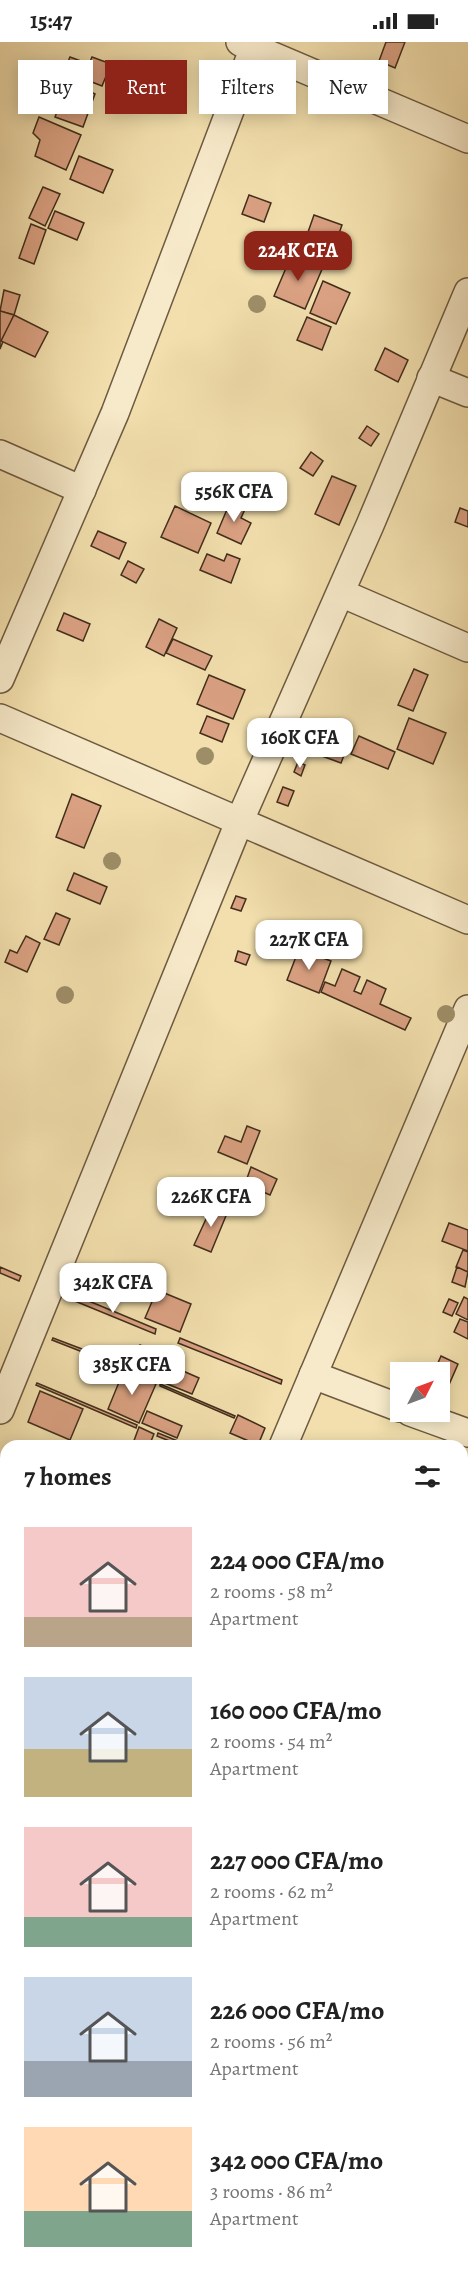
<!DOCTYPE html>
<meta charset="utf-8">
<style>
:root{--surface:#fff;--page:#f2f2f2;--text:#222;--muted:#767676;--accent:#8f2418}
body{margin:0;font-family:Alegreya,serif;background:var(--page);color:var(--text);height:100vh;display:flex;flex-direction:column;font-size:22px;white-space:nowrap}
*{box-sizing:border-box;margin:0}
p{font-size:20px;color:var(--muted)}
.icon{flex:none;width:33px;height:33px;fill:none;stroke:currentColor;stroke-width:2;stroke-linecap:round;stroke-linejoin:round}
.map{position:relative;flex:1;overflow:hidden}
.details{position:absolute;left:0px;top:1398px;width:468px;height:836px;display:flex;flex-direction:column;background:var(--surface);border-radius:18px 18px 0 0;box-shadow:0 3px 15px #0003}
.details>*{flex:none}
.banner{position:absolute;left:18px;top:18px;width:432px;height:54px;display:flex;gap:12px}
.needle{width:39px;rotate:48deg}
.controls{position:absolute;left:390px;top:1320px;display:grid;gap:12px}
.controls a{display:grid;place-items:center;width:60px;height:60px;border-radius:0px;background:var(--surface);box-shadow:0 3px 15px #0003;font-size:30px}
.price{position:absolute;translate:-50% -51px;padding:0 14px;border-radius:12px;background:#fff;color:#222;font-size:20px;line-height:39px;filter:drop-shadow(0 2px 3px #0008)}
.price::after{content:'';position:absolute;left:50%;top:36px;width:18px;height:14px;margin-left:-9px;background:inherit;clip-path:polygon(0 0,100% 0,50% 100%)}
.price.current{background:var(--accent);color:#fff}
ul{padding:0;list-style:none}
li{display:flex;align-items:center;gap:18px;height:150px;padding:0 24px}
li span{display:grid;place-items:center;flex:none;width:168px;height:120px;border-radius:0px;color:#555}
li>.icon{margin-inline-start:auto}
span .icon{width:72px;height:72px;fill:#fffc;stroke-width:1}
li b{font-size:26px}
h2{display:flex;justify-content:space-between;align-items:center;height:72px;padding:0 24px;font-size:26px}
.chip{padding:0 21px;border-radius:0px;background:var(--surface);box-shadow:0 3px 15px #0003;font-size:21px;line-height:54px}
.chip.current{background:var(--accent);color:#fff}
.status{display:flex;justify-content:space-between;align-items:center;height:42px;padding:0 30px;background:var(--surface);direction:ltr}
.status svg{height:16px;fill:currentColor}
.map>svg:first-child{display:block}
</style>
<div class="status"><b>15:47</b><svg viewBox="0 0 49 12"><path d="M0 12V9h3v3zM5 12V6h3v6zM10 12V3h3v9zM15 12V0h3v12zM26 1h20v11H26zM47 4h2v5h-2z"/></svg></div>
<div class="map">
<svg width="468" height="2233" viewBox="0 0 468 2233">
<rect width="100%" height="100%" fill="#f2dfad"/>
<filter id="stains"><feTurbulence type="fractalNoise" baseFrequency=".00333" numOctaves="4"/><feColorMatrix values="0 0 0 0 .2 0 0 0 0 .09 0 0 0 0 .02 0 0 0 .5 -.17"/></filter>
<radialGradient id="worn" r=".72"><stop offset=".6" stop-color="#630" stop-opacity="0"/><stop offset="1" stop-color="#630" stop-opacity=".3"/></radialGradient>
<g fill="#daa182" stroke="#412e1b" stroke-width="1.5">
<path d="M386,0h19l-10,26 -16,-7z"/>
<path d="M70,15l19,7 3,-7 19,7 -9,22 -38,-15z"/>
<path d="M84,47l11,5 -12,33 -28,-10 7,-18 16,6z"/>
<path d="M39,75l42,18 -15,35 -31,-14 5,-16 -7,-7z"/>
<path d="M79,114l34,14 -10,23 -33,-14z"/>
<path d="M43,145l17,7 -15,32 -16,-8z"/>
<path d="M249,153l22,8 -7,19 -22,-8z"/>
<path d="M55,169l29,12 -7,17 -29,-12z"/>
<path d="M314,173l28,10 -7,20 -28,-10z"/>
<path d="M31,182l15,6 -12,34 -15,-6z"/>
<path d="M292,212l31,13 -18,42 -31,-13z"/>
<path d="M323,239l27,12 -14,31 -26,-11z"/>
<path d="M4,248l16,5 -6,20 -14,-4z"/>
<path d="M0,269l14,4 -14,34z"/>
<path d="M14,273l34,17 -13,25 -34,-16z"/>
<path d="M307,275l24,10 -9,23 -25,-10z"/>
<path d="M385,306l23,12 -10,22 -23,-12z"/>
<path d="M367,384l12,8 -8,12 -12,-8z"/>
<path d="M311,410l12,9 -10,15 -13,-8z"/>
<path d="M332,434l24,10 -17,39 -24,-11z"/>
<path d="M231,458l15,7 -5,11 10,5 -10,21 -24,-11z"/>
<path d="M175,464l36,17 -13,30 -37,-16z"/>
<path d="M460,466l8,3v16l-13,-5z"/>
<path d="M98,489l28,12 -7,16 -28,-13z"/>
<path d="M207,512l17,7 3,-7 13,5 -9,24 -31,-13z"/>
<path d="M128,519l16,8 -8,14 -15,-8z"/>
<path d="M64,571l26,11 -7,17 -26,-11z"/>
<path d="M159,577l18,9 -13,28 -18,-9z"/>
<path d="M173,597l39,17 -7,14 -39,-17z"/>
<path d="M414,627l14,6 -15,36 -15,-6z"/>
<path d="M209,633l36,15 -12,29 -36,-15z"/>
<path d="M207,674l22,8 -7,18 -22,-9z"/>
<path d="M409,676l37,15 -13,31 -36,-15z"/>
<path d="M333,686l19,7 -11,28 -19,-7z"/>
<path d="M359,694l36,16 -7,17 -37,-15z"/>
<path d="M298,720l7,3 -4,11 -7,-4z"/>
<path d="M283,745l11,4 -6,15 -11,-4z"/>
<path d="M72,752l29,12 -17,42 -28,-11z"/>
<path d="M74,831l33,14 -7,17 -33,-14z"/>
<path d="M236,854l10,3 -5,12 -10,-3z"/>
<path d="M56,871l14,6 -11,26 -15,-6z"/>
<path d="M26,894l14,7 -13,29 -22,-10 5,-12 7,3z"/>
<path d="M299,907l32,12 -12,32 -32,-13z"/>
<path d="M238,909l12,4 -4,10 -11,-4z"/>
<path d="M342,927l18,8 -6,14 7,3 6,-14 19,9 -6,15 31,14 -6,12 -84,-38 4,-10 10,4z"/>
<path d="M247,1084l13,5 -13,33 -29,-12 7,-16 16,6z"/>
<path d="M251,1125l26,12 -7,16 -25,-11z"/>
<path d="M213,1162l15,7 -17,41 -17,-7z"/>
<path d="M449,1181l19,7v21l-26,-10z"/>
<path d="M463,1208l5,2v20l-12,-5z"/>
<path d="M0,1225l21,9 -2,5 -19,-8z"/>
<path d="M457,1225l11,5 -3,15 -13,-5z"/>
<path d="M157,1248l34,14 -11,28 -35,-14z"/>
<path d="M72,1252l84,35 -1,5 -85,-35z"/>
<path d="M464,1255l4,2v21l-12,-6z"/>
<path d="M449,1257l9,4 -6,13 -9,-4z"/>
<path d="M460,1277l8,3v17l-14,-7z"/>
<path d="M53,1296l74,28 -1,3 -74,-29z"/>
<path d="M180,1296l102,42 -1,4 -103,-41z"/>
<path d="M140,1303l11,5 -10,23 -11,-5z"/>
<path d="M155,1305l14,5 -12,29 -14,-6z"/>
<path d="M441,1314l17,8 -14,32 -4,-2v-22h-6z"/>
<path d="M167,1322l32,14 -7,16 -32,-13z"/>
<path d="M124,1328l32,14 -17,39 -31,-14z"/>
<path d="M37,1341l100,42 -1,3 -100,-43z"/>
<path d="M160,1342l75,32 -1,2 -74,-32z"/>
<path d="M40,1349l43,18 -13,31 -42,-18z"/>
<path d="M147,1369l35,15 -5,12 -35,-15z"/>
<path d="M238,1373l27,13 -7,17 -28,-12z"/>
<path d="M139,1385l15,7 -5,12h-17z"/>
<path d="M158,1391l32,13h-8l-25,-10z"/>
<path d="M462,1520l6,2v33l-6,-3z"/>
<path d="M0,1643l6,3v15l-6,13z"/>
<path d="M2,1678l4,2v31l-6,-3v-25z"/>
<path d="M462,1818l6,2v43l-6,-3z"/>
<path d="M468,1890v25l-6,-2v-9z"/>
<path d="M0,2144l6,2 -1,15 -5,-2z"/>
<path d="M14,2228h22l-2,5h-19l2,-4z"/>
<path d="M114,2228h28l-3,5h-13z"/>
<path d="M195,2228h45l-2,5h-45z"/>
</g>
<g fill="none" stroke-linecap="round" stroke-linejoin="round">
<defs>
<g id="street">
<path d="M240,0l228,97"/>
<path d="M431,336l37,15"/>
<path d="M0,412l82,36"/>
<path d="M341,551l127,55"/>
<path d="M0,637l115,-266 141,-371"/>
<path d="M0,676l468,202"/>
<path d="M313,1333l87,33"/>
<path d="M0,1368l240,-590 130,-295 98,-233"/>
<path d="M410,1370l58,21"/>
<path d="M283,1404l185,-437"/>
<path d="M0,1482l6,2"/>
<path d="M462,1674l6,3"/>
<path d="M0,1798l6,2"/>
<path d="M0,1976l6,-13"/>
<path d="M462,1995l6,3"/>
<path d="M0,2046l6,3"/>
<path d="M462,2140l6,-15"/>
<path d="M409,2228l13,5"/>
</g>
</defs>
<use href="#street" stroke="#6d5a40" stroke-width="30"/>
<use href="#street" stroke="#f7eaca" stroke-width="27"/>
</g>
<g fill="#9e8e68">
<circle cx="257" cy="262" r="9"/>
<circle cx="205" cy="714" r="9"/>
<circle cx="112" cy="819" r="9"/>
<circle cx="65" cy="953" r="9"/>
<circle cx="446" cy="972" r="9"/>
</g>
<rect width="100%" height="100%" filter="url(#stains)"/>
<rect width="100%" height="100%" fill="url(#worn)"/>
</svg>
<div class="controls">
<a><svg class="needle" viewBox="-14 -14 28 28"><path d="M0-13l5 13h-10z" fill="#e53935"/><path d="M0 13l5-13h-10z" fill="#767676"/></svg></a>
</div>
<b class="price current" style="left:298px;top:240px">224K CFA</b>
<b class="price" style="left:234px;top:481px">556K CFA</b>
<b class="price" style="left:300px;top:727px">160K CFA</b>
<b class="price" style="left:309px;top:929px">227K CFA</b>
<b class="price" style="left:211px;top:1186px">226K CFA</b>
<b class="price" style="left:113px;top:1272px">342K CFA</b>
<b class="price" style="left:132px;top:1354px">385K CFA</b>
<div class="banner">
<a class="chip">Buy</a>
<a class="chip current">Rent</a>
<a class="chip">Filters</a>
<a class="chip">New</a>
</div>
<section class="details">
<h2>7 homes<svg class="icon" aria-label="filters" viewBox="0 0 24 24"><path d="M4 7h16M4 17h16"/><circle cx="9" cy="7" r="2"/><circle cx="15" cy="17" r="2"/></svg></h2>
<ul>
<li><span style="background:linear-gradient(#f6c9c9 75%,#b9a48a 0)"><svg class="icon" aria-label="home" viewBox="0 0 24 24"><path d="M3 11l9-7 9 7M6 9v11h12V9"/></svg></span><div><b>224 000 CFA/mo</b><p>2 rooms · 58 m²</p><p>Apartment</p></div></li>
<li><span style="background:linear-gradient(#c9d6e8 60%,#c2b280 0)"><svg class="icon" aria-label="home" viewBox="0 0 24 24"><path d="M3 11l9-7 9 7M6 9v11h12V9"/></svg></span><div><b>160 000 CFA/mo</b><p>2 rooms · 54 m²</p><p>Apartment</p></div></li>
<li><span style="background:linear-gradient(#f6c9c9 75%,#7fa58c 0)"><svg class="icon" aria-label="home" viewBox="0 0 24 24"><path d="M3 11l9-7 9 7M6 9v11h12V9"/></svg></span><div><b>227 000 CFA/mo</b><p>2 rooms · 62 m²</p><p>Apartment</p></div></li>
<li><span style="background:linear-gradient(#c9d6e8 70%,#9aa5b1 0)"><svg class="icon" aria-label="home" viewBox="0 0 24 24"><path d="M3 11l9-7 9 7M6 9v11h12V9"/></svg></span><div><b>226 000 CFA/mo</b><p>2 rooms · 56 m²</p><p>Apartment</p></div></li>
<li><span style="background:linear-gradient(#ffd9b3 70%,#7fa58c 0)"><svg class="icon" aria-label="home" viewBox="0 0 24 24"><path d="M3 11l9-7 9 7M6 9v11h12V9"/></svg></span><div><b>342 000 CFA/mo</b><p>3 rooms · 86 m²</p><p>Apartment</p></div></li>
</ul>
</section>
</div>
